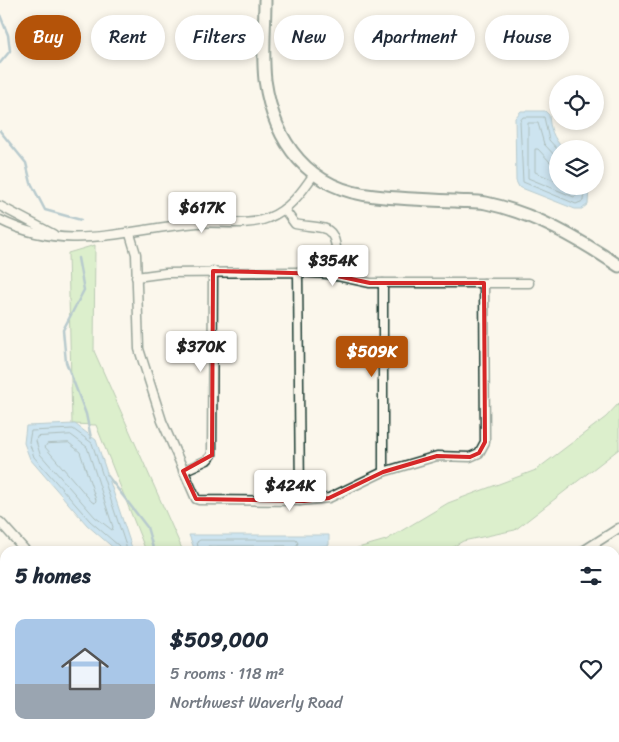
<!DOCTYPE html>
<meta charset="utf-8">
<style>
:root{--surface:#fff;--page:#f2f2f3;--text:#1f2937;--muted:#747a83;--accent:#b45309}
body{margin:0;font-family:Sriracha,sans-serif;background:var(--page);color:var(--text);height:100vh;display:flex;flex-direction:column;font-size:19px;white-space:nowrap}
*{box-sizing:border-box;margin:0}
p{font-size:16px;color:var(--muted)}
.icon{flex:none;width:28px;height:28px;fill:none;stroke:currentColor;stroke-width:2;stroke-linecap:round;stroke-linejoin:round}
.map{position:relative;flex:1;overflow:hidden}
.sheet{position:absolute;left:0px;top:546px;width:620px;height:196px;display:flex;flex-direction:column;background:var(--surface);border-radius:15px 15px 0 0;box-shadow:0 2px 8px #0003}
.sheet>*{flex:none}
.top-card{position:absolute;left:15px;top:15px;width:590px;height:45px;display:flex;gap:10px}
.buttons{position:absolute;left:549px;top:75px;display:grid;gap:10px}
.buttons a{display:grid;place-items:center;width:55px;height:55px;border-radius:50%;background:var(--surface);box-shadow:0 2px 8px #0003;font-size:25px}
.price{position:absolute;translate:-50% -42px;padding:0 11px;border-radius:5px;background:#fff;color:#222;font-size:16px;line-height:32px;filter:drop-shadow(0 1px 2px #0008)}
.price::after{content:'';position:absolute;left:50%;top:30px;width:15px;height:11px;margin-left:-8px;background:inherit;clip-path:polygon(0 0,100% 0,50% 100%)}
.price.selected{background:var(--accent);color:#fff}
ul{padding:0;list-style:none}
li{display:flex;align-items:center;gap:15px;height:125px;padding:0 15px}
li span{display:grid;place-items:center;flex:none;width:140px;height:100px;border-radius:10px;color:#555}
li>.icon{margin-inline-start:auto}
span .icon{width:60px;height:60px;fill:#fffc;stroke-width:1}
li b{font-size:21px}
h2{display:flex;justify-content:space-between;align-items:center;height:60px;padding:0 15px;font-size:21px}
.chip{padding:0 18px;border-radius:22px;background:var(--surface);box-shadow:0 2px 8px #0003;font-size:18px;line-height:45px}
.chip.selected{background:var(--accent);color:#fff}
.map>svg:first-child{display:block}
</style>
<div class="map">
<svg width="619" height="742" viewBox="0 0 619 742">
<rect width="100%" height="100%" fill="#fbf7ec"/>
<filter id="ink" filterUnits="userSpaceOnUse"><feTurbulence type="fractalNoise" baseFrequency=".02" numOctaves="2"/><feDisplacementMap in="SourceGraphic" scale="10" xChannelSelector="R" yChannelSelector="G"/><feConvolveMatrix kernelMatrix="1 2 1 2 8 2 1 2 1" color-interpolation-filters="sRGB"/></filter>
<g filter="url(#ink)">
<g fill="#b5e5a4" stroke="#6a916c">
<path d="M95,245l-1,106 89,200h-37l-50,-126 -24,-1 -4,-171z"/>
<path d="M619,403v46l-104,81 -52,11 -17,10h-99l39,-11 62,-37 88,-33 70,-53z"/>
<path d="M81,738h118l-3,4h-117z"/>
</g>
<g fill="#95cdf4" stroke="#6693a7">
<path d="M521,111h24l4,4c1,14 4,22 14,34h-5v37h31l-1,18 -6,5h-7l-56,-22 -3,-6 -1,-63z"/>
<path d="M75,424l21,16 36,108 -3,3h-12l-30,-26 -57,-66 -6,-16 2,-17z"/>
<path d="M189,535h140v10l-49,6h-85z"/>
<path d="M46,738h28l-3,4h-25z"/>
</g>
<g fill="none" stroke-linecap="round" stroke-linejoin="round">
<g stroke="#4e7781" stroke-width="1">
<path d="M558,150l-9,-10 -5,-23h-21l-3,4 3,61 53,22 7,-3 1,-15"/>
<path d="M558,159l-14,-15 -6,-21h-10v55l46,19 3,-2v-9"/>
<path d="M558,167l-8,-5 -12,-13h-3v23l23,10"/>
<path d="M71,435l16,12 26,80 -1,3 -17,-13 -55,-63 -4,-13 1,-4z"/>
<path d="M69,443l11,9 16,48 -1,3 -3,-1 -47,-55 2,-3z"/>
<path d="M120,551l-1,-5 -29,-25 -56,-64 -5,-15 2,-11 42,-2 19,14 34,103v5"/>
<path d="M199,551l-2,-9 3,-2h96l2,3 -4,8"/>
<path d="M206,551l2,-5h78l2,5"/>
</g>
<g stroke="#6693a7" stroke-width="2.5">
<path d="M0,15l8,20 2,16 -10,12"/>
<path d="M0,131l26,32 5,20 14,27 36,10"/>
<path d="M78,258l6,32 -21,40 3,32 20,52 5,24"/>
<path d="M107,475l40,52 7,24"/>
<path d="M130,742l3,-4"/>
</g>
<defs>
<g id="street">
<path d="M0,206l53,28"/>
<path d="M284,209l11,15c9,2 18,2 27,4 19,3 14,35 14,48"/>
<path d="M0,220c67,34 127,9 197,3 23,-2 49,4 71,-5 21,-8 34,-26 46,-44"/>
<path d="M130,234l6,20 3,95 23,72 34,78 3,1 101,1 29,-3 54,-26 54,-16 33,1 9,-4 6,-11 -1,-159"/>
<path d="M298,272l2,229"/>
<path d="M136,277l30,-4 132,-1 30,2 42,9h159"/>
<path d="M183,471l24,-11 5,-5 1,-184"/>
<path d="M383,472v-189"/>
<path d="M0,522l26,29"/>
<path d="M583,551l36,-23"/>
<path d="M0,569l5,-6"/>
<path d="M615,676l4,-5"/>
<path d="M615,718l4,2"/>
</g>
<g id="secondary">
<path d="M265,0c0,26 -3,54 0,80 9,63 44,110 110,116 27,3 54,4 80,5 10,1 21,0 31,2 48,10 93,36 133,63"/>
<path d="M496,738l7,4"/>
</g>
</defs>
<use href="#street" stroke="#1f3d34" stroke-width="11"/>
<use href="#secondary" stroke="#1f3d34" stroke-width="15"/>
<use href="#street" stroke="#fbf7ec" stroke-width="8"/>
<use href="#secondary" stroke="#fbf7ec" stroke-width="11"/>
</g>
</g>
<path d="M0 0H619V742H0ZM213,271l115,3 42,9h114l1,159 -6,11 -9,4 -33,-1 -54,16 -54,26 -25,3 -108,-2 -13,-28 29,-16z" fill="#fbf7ec" fill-opacity=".55" fill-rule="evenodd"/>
<path fill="none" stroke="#d62828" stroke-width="4" stroke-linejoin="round" d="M213,271l115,3 42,9h114l1,159 -6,11 -9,4 -33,-1 -54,16 -54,26 -25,3 -108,-2 -13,-28 29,-16z"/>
</svg>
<div class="buttons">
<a><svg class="icon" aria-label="locate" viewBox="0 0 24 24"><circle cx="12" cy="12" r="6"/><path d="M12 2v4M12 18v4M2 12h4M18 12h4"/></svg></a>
<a><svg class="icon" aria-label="layers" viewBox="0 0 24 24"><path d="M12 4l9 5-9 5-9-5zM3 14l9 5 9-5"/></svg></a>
</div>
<b class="price" style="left:202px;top:234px">$617K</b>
<b class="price" style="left:333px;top:287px">$354K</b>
<b class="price" style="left:201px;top:373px">$370K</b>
<b class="price selected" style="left:372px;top:378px">$509K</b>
<b class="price" style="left:290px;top:512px">$424K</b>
<div class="top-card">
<a class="chip selected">Buy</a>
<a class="chip">Rent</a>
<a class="chip">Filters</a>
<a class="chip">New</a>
<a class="chip">Apartment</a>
<a class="chip">House</a>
</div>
<section class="sheet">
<h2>5 homes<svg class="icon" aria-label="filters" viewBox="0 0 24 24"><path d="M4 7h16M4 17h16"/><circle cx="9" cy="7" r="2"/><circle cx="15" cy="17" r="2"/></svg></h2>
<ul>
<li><span style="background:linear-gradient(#a9c7e8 65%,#9aa5b1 0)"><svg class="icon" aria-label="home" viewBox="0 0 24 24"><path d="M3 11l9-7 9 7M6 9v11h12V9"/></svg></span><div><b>$509,000</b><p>5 rooms · 118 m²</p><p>Northwest Waverly Road</p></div><svg class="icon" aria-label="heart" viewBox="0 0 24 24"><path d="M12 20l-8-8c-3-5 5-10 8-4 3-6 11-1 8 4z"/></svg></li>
</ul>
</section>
</div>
